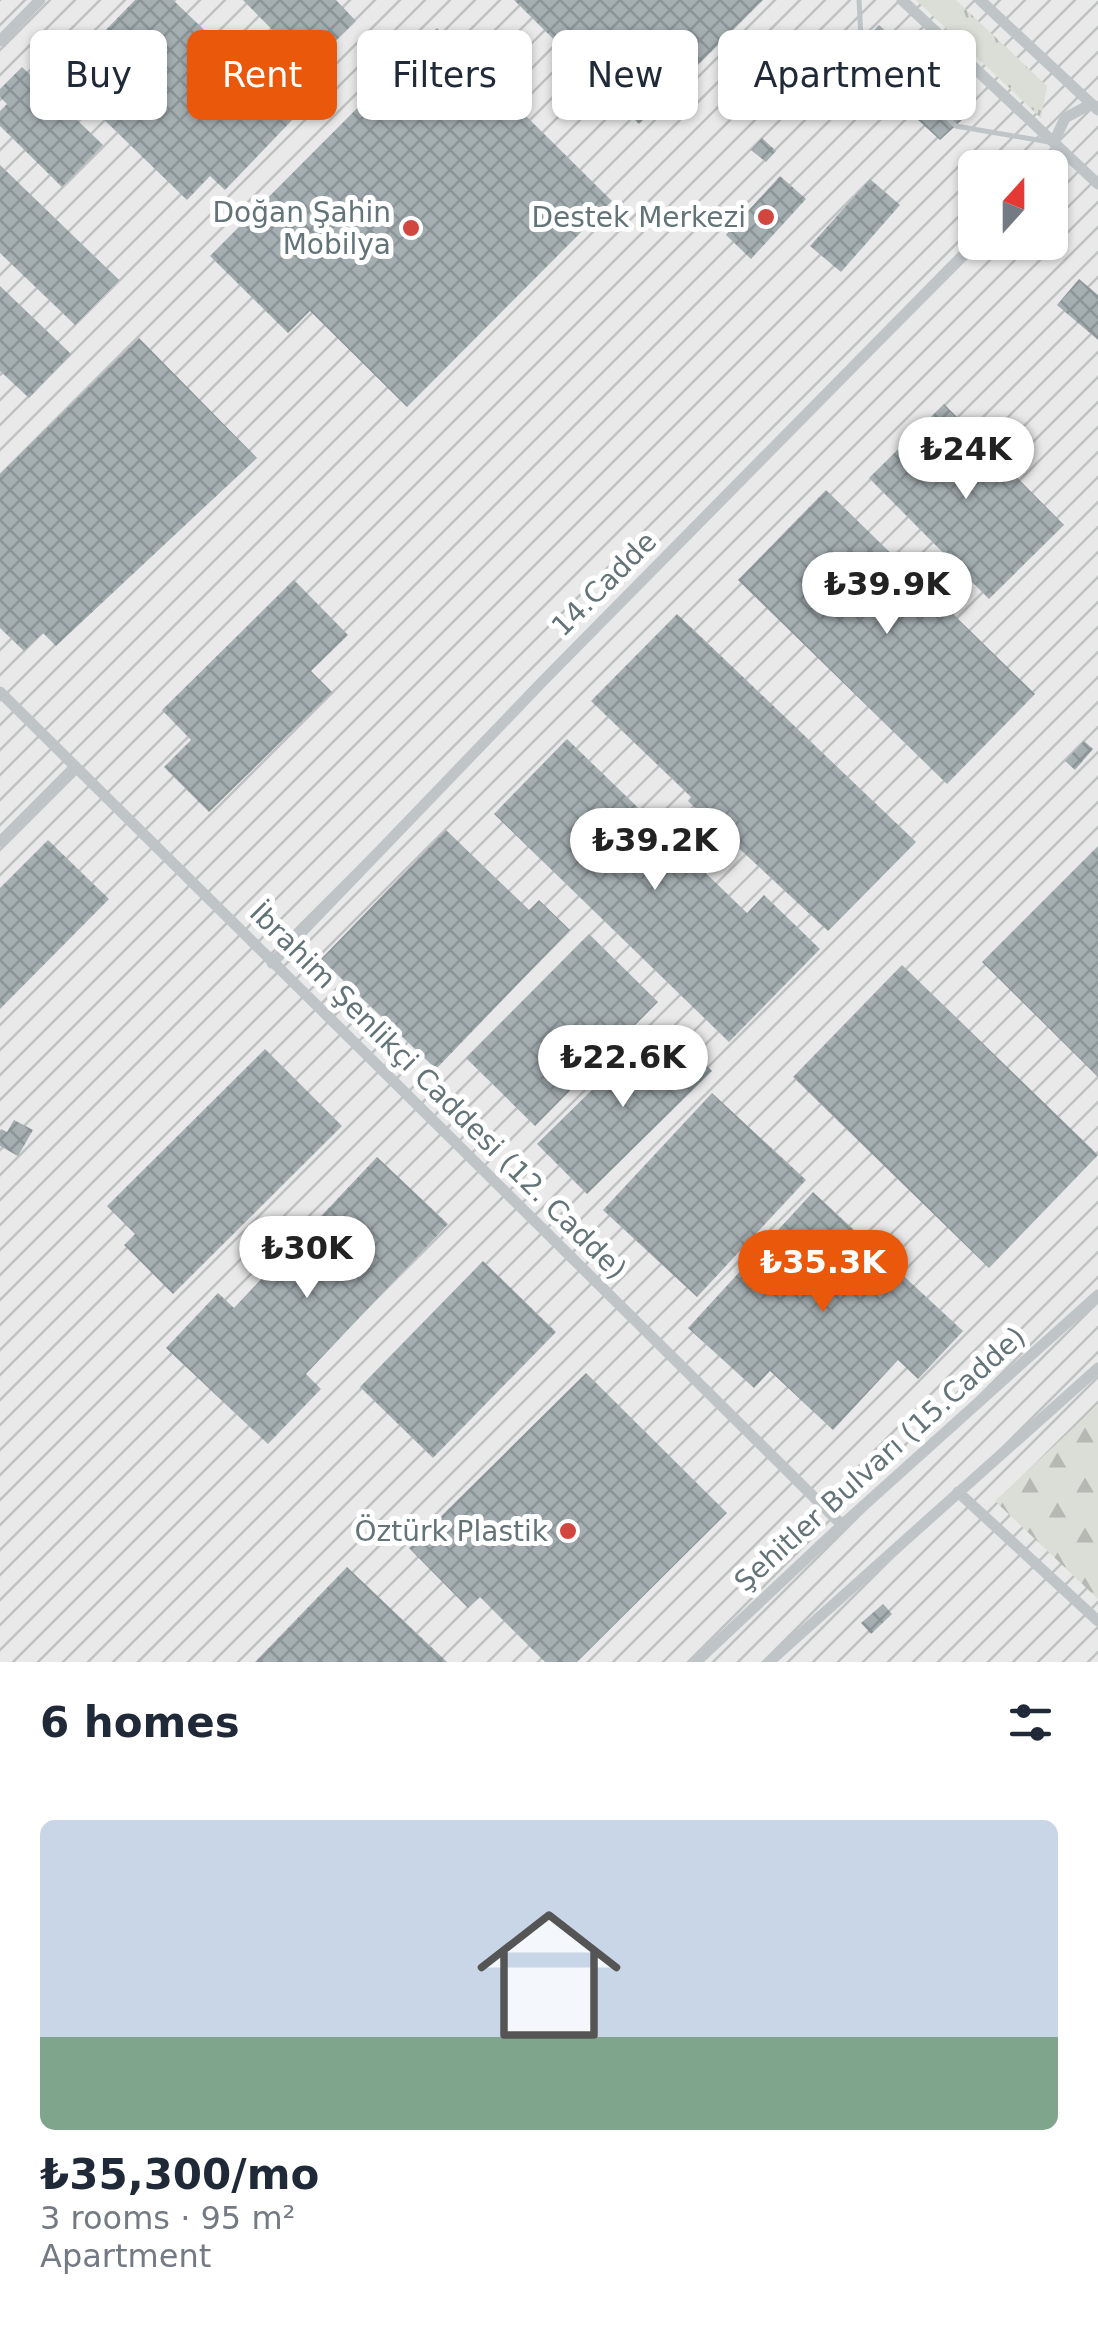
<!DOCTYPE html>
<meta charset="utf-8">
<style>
:root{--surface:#fff;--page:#f6f6f7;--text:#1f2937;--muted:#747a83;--line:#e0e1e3;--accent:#ea580c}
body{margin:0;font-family:"DejaVu Sans",sans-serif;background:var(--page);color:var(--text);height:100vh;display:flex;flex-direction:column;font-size:38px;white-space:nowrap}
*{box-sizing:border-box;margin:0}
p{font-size:32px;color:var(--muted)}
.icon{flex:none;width:55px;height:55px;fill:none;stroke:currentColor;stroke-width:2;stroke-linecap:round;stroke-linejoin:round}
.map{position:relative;height:1662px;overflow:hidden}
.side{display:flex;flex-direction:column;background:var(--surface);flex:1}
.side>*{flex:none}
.top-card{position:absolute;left:30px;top:30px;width:1040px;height:90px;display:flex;gap:20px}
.needle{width:65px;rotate:21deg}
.tools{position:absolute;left:958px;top:150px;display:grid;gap:20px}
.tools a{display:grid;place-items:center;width:110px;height:110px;border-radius:15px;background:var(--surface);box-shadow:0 2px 8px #0004;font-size:50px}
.price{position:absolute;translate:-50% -85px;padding:0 22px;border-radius:35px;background:#fff;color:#222;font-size:32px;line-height:65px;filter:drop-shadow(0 2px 5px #0008)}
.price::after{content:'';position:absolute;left:50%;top:60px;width:30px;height:22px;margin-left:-15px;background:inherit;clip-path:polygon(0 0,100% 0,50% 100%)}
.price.active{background:var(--accent);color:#fff}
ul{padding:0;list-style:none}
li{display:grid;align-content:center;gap:20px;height:530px;padding:0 40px}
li+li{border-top:2px solid var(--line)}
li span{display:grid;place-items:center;height:310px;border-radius:15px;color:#555}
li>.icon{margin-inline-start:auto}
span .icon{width:180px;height:180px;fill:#fffc;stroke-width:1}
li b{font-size:42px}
h2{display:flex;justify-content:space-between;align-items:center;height:120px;padding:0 40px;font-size:42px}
.tag{padding:0 35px;border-radius:15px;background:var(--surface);box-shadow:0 2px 8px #0004;font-size:35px;line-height:90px}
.tag.active{background:var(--accent);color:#fff}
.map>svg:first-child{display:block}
</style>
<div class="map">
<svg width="1098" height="1662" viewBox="0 0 1098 1662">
<defs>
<pattern id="industrial-furrows" width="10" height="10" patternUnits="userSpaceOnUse" patternTransform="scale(2.5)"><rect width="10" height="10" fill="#e8e9e8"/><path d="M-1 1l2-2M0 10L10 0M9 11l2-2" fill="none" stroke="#c0c1c1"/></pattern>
<pattern id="grass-tufts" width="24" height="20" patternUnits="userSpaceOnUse" patternTransform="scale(2.5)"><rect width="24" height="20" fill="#dbded7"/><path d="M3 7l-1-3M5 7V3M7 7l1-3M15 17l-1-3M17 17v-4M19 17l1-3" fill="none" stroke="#b5b9b3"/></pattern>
<pattern id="forest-firs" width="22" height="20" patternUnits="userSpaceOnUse" patternTransform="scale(2.5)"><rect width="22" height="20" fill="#dbded7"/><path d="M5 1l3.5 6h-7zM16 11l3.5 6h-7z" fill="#b5b9b3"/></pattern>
<pattern id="building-cross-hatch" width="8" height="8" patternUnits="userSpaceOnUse" patternTransform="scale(2.5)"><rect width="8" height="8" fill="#a5afb2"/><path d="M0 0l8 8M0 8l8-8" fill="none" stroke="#8a9396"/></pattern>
</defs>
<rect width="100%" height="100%" fill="#faf9f8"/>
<path fill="url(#industrial-furrows)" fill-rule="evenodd" d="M0,0h1098v1662h-1098zM975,168h75v74h-75z"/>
<path fill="url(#grass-tufts)" d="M916,0h40l91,86 -6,32z"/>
<path fill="url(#forest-firs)" d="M1098,1405v194l-103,-98z"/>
<g fill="url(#building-cross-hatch)">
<path d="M135,0h38l122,117 -70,73 -15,-14 -23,24 -127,-123z"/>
<path d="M243,0h93l20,21 -47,46z"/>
<path d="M514,0h249l-124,124z"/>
<path d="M879,25l93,86 -32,29 -91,-83z"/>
<path d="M437,28l175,173 -205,206 -97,-96 -22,22 -78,-77z"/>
<path d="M22,67l81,78 -41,42 -62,-61v-15l7,-7 -7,-7v-8z"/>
<path d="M762,138l14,13 -10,11 -15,-12z"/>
<path d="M0,165l119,115 -44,45 -75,-72z"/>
<path d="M780,176l26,23 -55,60 -25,-24z"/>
<path d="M870,179l30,26 -59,67 -31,-26z"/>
<path d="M1079,279l19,16v45l-41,-35z"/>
<path d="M0,286l71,68 -42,44 -29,-27z"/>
<path d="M139,338l118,120 -201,188 -13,-13 -19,18 -24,-23v-154z"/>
<path d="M944,404l120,121 -75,74 -120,-121z"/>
<path d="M826,490l209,204 -88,90 -209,-204z"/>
<path d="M294,580l54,55 -37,36 21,21 -123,120 -45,-45 27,-27 -29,-30z"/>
<path d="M677,614l239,228 -88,89 -140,-130 3,-4 -100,-96z"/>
<path d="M567,739l180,174 17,-18 56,54 -91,93 -235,-228z"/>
<path d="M1084,741l9,8 -18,21 -10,-9z"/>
<path d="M446,830l83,80 10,-10 31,30 -134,139 -115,-110z"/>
<path d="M48,840l61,59 -109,110v-121z"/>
<path d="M1098,846v231l-116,-115z"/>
<path d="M589,934l69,68 -123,124 -69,-68z"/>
<path d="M902,965l196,190 -109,113 -196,-191z"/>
<path d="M652,1031l25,24 10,-9 25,25 -125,123 -50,-50z"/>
<path d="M265,1049l77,77 -169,168 -49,-49 11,-11 -28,-28z"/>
<path d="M712,1093l94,87 -109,117 -94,-87z"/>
<path d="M14,1120l19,10 -15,26 -18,-10v-15l1,-2 6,3z"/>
<path d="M377,1157l71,67 -142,150 15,15 -53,55 -102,-96 52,-55 16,15z"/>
<path d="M813,1192l150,139 -45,48 -20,-19 -65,70 -63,-59 -16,17 -66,-60z"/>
<path d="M483,1261l73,71 -123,126 -73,-71z"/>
<path d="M586,1373l141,140 -150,149h-32l-65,-65 -12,11 -59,-60z"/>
<path d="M347,1567l100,95h-192z"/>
<path d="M883,1604l9,10 -21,20 -10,-11z"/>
</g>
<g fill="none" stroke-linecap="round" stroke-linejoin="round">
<path stroke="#bfc5c7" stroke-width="5" d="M859,0l2,38 95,88 93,16"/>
<g stroke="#bfc5c7" stroke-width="11">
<path d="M902,0l196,184"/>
<path d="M980,0l118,110"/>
<path d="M0,41l40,-41"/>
<path d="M1054,142l11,-24 26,-14"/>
<path d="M1049,168l15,-16"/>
<path d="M0,692l842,833"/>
<path d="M0,842l75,-75"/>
<path d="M272,963l272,-283 432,-438"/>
<path d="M958,1492l140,129"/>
<path d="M696,1662l146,-137 256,-230"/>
<path d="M769,1662l329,-294"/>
</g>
</g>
<g fill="#d14740" stroke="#fff" stroke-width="4">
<circle cx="766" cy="217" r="10"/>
<circle cx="411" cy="228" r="10"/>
<circle cx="568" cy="1531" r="10"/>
</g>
<g text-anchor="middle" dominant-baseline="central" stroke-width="10" stroke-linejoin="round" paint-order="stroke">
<g font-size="28" fill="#637479" stroke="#fff" text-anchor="end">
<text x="391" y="212">Doğan Şahin<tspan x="391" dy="32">Mobilya</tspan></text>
<text x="746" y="217">Destek Merkezi</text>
<text x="548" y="1531">Öztürk Plastik</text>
</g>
<g font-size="28" fill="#637479" stroke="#fff">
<text transform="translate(604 584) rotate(-45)">14.Cadde</text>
<text transform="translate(438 1091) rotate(45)">İbrahim Şenlikçi Caddesi (12. Cadde)</text>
<text transform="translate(880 1459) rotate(-42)">Şehitler Bulvarı (15.Cadde)</text>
</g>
</g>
</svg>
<div class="tools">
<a><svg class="needle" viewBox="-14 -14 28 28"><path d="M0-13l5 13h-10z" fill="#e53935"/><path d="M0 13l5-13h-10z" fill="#747a83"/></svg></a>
</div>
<b class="price" style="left:966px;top:502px">₺24K</b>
<b class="price" style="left:887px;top:637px">₺39.9K</b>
<b class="price" style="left:655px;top:893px">₺39.2K</b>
<b class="price" style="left:623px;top:1110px">₺22.6K</b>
<b class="price" style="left:307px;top:1301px">₺30K</b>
<b class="price active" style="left:823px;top:1315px">₺35.3K</b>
<div class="top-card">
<a class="tag">Buy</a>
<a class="tag active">Rent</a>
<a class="tag">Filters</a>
<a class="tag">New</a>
<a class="tag">Apartment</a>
</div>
</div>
<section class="side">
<h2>6 homes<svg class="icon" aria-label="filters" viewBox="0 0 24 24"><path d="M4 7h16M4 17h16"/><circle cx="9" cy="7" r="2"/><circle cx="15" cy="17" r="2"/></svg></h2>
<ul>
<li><span style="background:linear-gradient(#c9d6e8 70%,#7fa58c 0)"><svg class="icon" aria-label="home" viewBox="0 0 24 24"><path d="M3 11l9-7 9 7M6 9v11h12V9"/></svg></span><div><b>₺35,300/mo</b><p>3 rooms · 95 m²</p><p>Apartment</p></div></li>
</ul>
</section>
